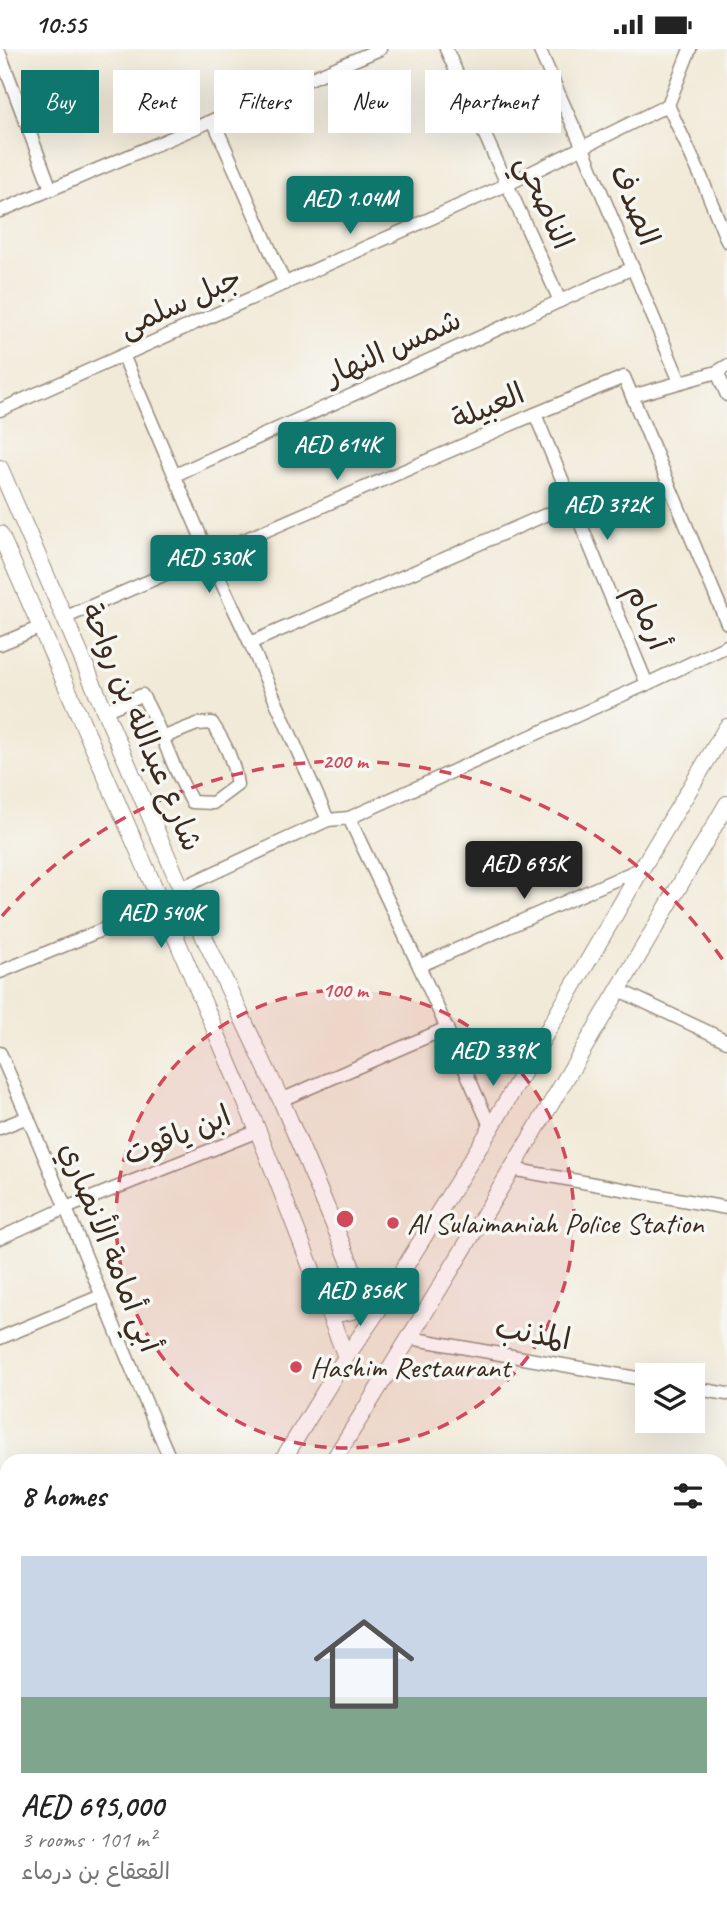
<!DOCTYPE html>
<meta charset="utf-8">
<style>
:root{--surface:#fff;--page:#f2f2f2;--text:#222;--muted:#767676;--line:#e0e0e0;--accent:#0f766e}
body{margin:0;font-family:Caveat,"Playpen Sans Arabic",sans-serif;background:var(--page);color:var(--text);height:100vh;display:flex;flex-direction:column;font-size:26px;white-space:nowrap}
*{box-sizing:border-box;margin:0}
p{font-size:23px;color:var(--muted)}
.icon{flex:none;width:38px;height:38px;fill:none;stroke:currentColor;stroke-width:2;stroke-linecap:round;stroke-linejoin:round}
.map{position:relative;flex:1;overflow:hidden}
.side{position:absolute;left:0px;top:1405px;width:728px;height:471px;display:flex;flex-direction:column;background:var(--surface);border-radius:21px 21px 0 0;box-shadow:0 7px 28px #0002}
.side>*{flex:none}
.guide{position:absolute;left:21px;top:21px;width:686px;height:63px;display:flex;gap:14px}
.controls{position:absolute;left:635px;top:1314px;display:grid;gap:14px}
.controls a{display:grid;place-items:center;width:70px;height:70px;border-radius:0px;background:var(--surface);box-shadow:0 7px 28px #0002;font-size:35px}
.price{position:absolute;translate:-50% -60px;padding:0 16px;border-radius:7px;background:var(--accent);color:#fff;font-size:23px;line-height:46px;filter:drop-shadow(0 2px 4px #0008)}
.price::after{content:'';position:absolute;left:50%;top:42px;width:21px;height:16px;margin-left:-10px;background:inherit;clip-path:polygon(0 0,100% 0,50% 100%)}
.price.selected{background:#222;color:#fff}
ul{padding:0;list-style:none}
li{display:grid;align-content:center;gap:14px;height:371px;padding:0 21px}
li+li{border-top:2px solid var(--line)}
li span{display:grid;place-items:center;height:217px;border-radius:0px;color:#555}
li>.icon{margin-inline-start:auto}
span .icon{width:126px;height:126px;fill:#fffc;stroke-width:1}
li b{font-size:30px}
h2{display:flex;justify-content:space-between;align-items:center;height:84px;padding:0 21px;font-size:30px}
.tag{padding:0 24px;border-radius:0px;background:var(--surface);box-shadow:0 7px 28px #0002;font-size:24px;line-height:63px}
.tag.selected{background:var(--accent);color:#fff}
.status{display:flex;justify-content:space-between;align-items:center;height:49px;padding:0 35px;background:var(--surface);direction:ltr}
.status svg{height:19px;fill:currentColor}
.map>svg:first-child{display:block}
</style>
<div class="status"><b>10:55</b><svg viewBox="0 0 49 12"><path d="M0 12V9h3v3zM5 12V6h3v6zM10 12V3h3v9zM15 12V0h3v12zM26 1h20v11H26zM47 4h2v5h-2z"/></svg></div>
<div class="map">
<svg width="727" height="1875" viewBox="0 0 727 1875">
<defs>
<pattern id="park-tufts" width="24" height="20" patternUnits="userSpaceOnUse" patternTransform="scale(1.75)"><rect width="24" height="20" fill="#89c479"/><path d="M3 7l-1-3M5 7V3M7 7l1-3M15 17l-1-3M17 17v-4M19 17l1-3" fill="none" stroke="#719f63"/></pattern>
</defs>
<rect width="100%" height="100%" fill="#f6f6f2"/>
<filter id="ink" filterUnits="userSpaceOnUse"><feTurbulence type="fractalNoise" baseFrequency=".0143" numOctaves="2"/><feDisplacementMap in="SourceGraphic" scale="14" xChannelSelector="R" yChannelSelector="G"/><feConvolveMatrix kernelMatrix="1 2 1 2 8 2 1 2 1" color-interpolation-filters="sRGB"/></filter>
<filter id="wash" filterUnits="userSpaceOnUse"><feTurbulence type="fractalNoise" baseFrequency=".00686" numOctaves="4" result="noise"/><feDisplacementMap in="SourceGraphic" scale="28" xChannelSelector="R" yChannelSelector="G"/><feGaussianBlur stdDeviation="1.57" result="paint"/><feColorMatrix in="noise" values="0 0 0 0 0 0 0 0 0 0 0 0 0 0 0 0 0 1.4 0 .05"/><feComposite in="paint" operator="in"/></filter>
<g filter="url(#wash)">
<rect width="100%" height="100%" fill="#f2ead8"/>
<path fill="url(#park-tufts)" stroke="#62774c" stroke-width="2" d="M313,1869h264l3,6h-264z"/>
</g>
<g filter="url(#ink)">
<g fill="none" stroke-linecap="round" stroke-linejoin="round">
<defs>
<g id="pedestrian">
<path d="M721,1852l6,-3"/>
<path d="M665,1875l15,-6"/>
</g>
<g id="minor">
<path d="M446,0l114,252"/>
<path d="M539,0l44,99 97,234"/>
<path d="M0,5l51,135"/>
<path d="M668,56l34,74 25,62"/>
<path d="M213,71l72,164"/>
<path d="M0,162l380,-162"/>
<path d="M123,306l86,201 41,87 78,177"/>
<path d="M717,323l10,23"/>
<path d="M632,347l85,-24 10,-6"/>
<path d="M0,361l508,-226 160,-79 22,-56"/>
<path d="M535,365l112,270"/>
<path d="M175,426l458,-207"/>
<path d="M64,569l471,-204 89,-37 103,246"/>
<path d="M250,594l323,-140"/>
<path d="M0,595l41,-17"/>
<path d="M104,662l38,-16c12,20 19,40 28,61 6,16 14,31 22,46l21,1 24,-18c-3,-24 -12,-42 -25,-62l-15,1 -35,14"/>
<path d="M349,769l70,148 72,162"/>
<path d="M181,839l147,-68 21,-2 298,-134 80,-38"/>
<path d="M419,917l223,-98"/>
<path d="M0,923l162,-67"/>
<path d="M619,941l108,51"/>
<path d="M0,1004c60,135 112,273 171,408"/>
<path d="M281,1051l166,-72"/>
<path d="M0,1079l28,-11"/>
<path d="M511,1120l216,39"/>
<path d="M0,1189l66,-30 192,-77"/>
<path d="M0,1289l101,-42"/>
<path d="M410,1289l238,42"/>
<path d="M693,1339l34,6"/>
<path d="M0,1483l7,-3"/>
<path d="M0,1536l7,15"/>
<path d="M721,1537l6,1"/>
<path d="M721,1643l6,-3"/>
<path d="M0,1646l7,-3"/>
<path d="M0,1754l7,-3"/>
<path d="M0,1840l7,15"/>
<path d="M13,1869l3,6"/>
<path d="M29,1875l13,-6"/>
</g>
<g id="tertiary">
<path d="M0,419l181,420 100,212 72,170 24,42"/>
<path d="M0,485l162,371 96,226 88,226"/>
<path d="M327,1250l10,15 16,-3 9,-12 -5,-15"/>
<path d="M282,1412l64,-104 31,-45 114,-184 151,-260 85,-141"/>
<path d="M333,1412c135,-216 266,-436 394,-657"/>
<path d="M591,1869l2,6"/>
<path d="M623,1869l3,6"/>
</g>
</defs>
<use href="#pedestrian" stroke="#968a7b" stroke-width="12"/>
<use href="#minor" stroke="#968a7b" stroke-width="15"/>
<use href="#tertiary" stroke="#968a7b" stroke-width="18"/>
<use href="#pedestrian" stroke="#fff" stroke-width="10"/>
<use href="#minor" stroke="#fff" stroke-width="12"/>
<use href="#tertiary" stroke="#fff" stroke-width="16"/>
</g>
</g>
<circle cx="345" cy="1170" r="229" fill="#d1495b" fill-opacity=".12"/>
<g fill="none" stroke="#d1495b" stroke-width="3.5" stroke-dasharray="12 9">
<circle cx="345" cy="1170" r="229"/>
<path d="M2 867A458 458 0 0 1 727 917"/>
</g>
<g fill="#d1495b" stroke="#f6f6f2" stroke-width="2.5">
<circle cx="393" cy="1174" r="7"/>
<circle cx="296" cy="1318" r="7"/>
</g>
<g text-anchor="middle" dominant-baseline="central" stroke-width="7" stroke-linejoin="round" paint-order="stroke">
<g font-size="30" fill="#3b2a1e" stroke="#f6f6f2">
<text transform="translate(545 153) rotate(66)">الناصحي</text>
<text transform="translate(635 156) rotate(68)">الصدف</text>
<text transform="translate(180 253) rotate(-24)">جبل سلمى</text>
<text transform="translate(393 298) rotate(-24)">شمس النهار</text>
<text transform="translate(488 357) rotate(-23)">العبيلة</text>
<text transform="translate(648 568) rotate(68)">أرمام</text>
<text transform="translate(142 678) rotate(67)">شارع عبدالله بن رواحة</text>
<text transform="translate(177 1086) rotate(-22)">ابن ياقوت</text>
<text transform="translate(110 1198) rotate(68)">أبي أمامة الأنصاري</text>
<text transform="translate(533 1284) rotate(10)">المذنب</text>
</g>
<g font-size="30" fill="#3b2a1e" stroke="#f6f6f2" text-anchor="start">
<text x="407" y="1174">Al Sulaimaniah Police Station</text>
<text x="310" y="1318">Hashim Restaurant</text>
</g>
</g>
<circle cx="345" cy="1170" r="10" fill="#d1495b" stroke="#f6f6f2" stroke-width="3.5"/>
<g font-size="21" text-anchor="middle" font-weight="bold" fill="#d1495b" stroke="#f6f6f2" stroke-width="7" stroke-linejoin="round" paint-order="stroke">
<text x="345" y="719">200 m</text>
<text x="345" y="948">100 m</text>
</g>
</svg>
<div class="controls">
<a><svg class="icon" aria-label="layers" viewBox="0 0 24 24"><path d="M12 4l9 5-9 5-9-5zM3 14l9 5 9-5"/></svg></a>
</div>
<b class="price" style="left:350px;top:187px">AED 1.04M</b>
<b class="price" style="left:337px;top:433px">AED 614K</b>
<b class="price" style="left:607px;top:493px">AED 372K</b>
<b class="price" style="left:209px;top:546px">AED 530K</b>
<b class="price selected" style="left:524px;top:852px">AED 695K</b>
<b class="price" style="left:161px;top:901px">AED 540K</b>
<b class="price" style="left:493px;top:1039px">AED 339K</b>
<b class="price" style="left:360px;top:1279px">AED 856K</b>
<div class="guide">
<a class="tag selected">Buy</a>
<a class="tag">Rent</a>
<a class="tag">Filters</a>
<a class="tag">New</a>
<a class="tag">Apartment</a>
</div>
<section class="side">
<h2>8 homes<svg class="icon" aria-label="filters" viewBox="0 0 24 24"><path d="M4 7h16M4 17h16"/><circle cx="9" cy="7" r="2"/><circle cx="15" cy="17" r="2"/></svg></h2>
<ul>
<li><span style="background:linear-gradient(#c9d6e8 65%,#7fa58c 0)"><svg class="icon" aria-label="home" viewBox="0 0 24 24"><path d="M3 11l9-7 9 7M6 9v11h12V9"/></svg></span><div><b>AED 695,000</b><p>3 rooms · 101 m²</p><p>القعقاع بن درماء</p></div></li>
</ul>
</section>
</div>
